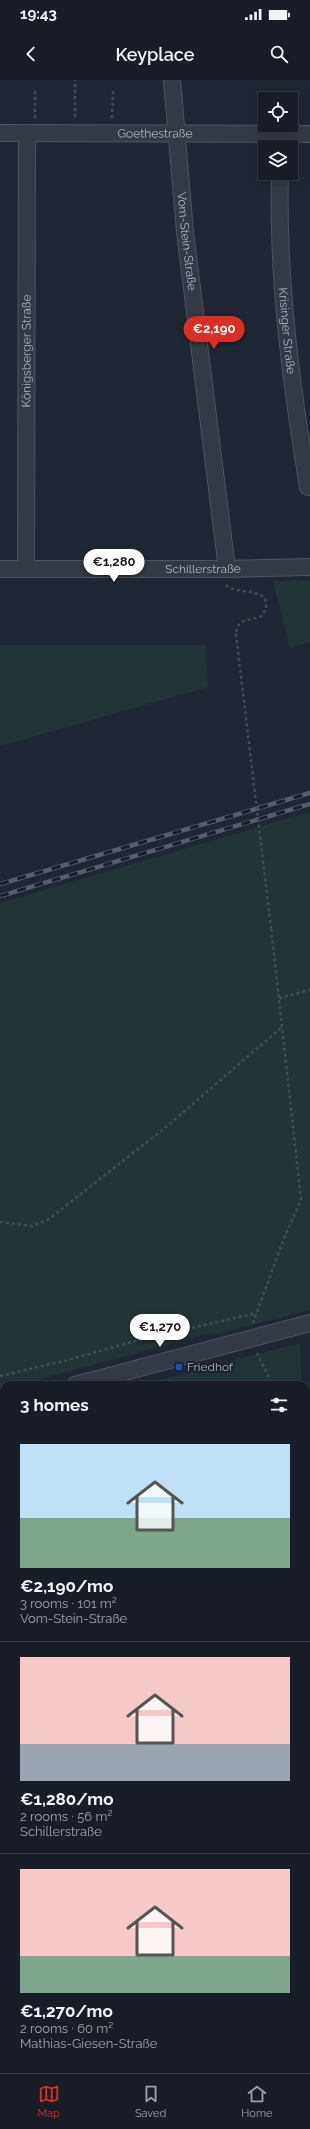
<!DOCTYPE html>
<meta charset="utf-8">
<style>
:root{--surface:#181d27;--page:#252a33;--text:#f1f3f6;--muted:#9fa2a7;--line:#363b44;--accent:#d93025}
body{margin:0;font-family:Raleway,sans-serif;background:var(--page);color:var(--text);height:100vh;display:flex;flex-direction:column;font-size:15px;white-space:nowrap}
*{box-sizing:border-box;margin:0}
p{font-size:13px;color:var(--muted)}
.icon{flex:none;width:22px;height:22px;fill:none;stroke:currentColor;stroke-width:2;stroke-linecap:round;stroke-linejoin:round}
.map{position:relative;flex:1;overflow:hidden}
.drawer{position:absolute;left:0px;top:1301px;width:310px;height:692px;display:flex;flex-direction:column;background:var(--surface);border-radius:12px 12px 0 0;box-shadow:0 2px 10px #0003,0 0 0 1px var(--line)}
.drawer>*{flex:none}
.tools{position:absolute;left:258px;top:12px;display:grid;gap:8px}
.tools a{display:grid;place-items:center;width:40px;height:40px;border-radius:0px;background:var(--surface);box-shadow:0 2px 10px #0003,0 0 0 1px var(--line);font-size:20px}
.price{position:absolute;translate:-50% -34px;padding:0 9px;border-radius:14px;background:#fff;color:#222;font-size:13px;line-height:26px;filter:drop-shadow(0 1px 2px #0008)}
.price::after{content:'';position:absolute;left:50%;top:24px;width:12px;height:9px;margin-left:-6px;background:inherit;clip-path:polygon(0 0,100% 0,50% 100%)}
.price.selected{background:var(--accent);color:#fff}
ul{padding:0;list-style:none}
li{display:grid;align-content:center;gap:8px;height:212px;padding:0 20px}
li+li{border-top:1px solid var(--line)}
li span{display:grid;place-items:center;height:124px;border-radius:0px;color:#555}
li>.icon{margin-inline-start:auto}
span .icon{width:72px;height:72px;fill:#fffc;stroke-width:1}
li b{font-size:17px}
h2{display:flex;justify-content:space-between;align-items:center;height:48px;padding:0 20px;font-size:17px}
.status{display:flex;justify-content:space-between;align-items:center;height:28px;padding:0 20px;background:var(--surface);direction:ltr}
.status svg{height:11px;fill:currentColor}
header{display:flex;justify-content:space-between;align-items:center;height:52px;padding:0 20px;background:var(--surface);font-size:18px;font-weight:600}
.dock{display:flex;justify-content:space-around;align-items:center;height:56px;border-top:1px solid var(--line);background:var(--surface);font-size:11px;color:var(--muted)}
.dock a{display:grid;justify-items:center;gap:2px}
.dock .selected{color:var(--accent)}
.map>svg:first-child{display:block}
</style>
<div class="status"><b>19:43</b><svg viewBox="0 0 49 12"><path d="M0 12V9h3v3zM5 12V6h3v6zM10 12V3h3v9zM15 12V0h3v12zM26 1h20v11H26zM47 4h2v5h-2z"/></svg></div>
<header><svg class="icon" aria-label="back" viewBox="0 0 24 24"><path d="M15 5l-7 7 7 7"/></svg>Keyplace<svg class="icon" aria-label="search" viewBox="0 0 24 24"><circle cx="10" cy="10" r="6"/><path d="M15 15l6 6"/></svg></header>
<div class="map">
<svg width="310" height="1993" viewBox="0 0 310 1993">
<rect width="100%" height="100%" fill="#202734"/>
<g fill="#233436">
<path d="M310,500v62l-20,6 -17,-67z"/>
<path d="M0,565h205l3,42 -208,59z"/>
<path d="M310,732v498l-89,23 -17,2 -185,50h-15v4l-4,1v-487z"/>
<path d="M300,1263l1,42h-160z"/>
<path d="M4,1341v648h296v4h-300v-651z"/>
<path d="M306,1455l4,115 -4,6z"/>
<path d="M310,1752v241h-5l1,-240z"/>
</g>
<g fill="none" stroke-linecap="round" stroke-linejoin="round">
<defs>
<path id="service" d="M306,1711h4"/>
<g id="minor">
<path id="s1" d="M172,0l13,152 42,337"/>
<path id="s2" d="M0,53l310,1"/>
<path id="s3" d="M280,93c-3,105 11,210 28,314"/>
<path id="s4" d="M0,489h227l83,-2"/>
<path id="s5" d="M26,489l1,-436"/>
<path d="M75,1305l235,-62"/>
<path d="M0,1325l4,-1"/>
</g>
</defs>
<use href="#service" stroke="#4e5460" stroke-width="10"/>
<use href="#minor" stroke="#4e5460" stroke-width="18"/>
<g stroke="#3f4f53" stroke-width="2.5" stroke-dasharray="3 3" stroke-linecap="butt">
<path d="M35,11v27"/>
<path d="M75,37v-37"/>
<path d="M112,38l1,-27"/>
<path d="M226,505c10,11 52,0 37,30 -11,7 -26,1 -27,19"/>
<path d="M279,918l31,-8"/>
<path d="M0,1142l32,4 17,-7 117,-92 116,-100"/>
<path d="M253,1243l30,-82 18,-42 -30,-271"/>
<path d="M257,1273l15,30"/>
<path d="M0,1296l68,-16 67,-19 122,-28"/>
<path d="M261,1305l11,-2 1,2"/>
<path d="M0,1365h4"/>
<path d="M0,1481l4,-3"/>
<path d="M0,1560l4,2"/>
<path d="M0,1630h4"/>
<path d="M306,1638h4"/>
<path d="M0,1675l4,1"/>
<path d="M0,1712l4,-1"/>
<path d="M0,1740h4"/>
<path d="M0,1790l4,2"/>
<path d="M0,1896l4,2"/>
<path d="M0,1974l4,2"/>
<path d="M26,1989l7,4"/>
<path d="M56,1993v-4"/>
<path d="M95,1993l10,-4"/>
<path d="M267,1993l5,-4"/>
</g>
<use href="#service" stroke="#333945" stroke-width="8"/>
<use href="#minor" stroke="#333945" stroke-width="16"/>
<defs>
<g id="rail">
<path d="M0,804l310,-91"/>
<path d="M0,816l310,-92"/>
</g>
</defs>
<use href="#rail" stroke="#555d6c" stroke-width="4.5"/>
<use href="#rail" stroke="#191e29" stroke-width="3" stroke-dasharray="9" stroke-linecap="butt"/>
<path stroke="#3f4f53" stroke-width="2.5" stroke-dasharray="3 3" stroke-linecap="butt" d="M236,554l35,294"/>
</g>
<rect fill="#1a4fb4" stroke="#191e29" stroke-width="1.5" x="175" y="1283" width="8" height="8" rx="2"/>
<g text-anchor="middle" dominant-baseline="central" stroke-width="3.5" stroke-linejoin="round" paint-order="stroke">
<g font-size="12" fill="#adb4c2" stroke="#191e29">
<text stroke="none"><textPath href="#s2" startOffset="155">Goethestraße</textPath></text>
<text stroke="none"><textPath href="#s1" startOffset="162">Vom-Stein-Straße</textPath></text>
<text stroke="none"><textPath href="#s3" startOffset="158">Krisinger Straße</textPath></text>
<text stroke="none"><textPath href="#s5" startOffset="218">Königsberger Straße</textPath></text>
<text stroke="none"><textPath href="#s4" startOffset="203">Schillerstraße</textPath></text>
</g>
<g font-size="12" fill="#adb4c2" stroke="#191e29" text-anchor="start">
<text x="187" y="1287">Friedhof</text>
</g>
</g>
</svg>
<div class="tools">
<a><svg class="icon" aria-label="locate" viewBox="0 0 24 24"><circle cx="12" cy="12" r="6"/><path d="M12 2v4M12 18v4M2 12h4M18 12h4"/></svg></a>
<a><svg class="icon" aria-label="layers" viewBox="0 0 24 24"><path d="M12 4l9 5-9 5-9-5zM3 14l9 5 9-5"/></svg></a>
</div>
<b class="price selected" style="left:214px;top:270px">€2,190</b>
<b class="price" style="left:114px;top:503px">€1,280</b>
<b class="price" style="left:160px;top:1268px">€1,270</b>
<section class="drawer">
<h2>3 homes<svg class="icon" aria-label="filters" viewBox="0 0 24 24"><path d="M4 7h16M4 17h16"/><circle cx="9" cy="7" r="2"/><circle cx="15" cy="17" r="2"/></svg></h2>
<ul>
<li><span style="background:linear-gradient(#bfe0f5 60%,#7fa58c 0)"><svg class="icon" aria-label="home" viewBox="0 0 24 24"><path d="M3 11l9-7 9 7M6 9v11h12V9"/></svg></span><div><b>€2,190/mo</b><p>3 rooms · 101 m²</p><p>Vom-Stein-Straße</p></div></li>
<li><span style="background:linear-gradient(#f6c9c9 70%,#9aa5b1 0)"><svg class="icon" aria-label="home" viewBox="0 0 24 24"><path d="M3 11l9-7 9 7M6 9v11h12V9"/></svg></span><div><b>€1,280/mo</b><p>2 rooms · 56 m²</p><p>Schillerstraße</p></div></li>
<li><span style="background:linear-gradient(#f6c9c9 70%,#7fa58c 0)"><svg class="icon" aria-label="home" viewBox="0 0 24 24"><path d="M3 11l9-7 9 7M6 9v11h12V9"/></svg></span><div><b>€1,270/mo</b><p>2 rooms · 60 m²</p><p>Mathias-Giesen-Straße</p></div></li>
</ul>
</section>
</div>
<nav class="dock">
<a class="selected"><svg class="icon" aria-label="map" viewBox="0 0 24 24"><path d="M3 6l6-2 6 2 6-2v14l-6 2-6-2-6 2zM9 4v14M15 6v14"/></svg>Map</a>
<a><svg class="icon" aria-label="saved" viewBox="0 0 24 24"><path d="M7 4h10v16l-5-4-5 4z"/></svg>Saved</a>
<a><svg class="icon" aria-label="home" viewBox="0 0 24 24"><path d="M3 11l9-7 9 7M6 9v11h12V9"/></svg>Home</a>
</nav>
